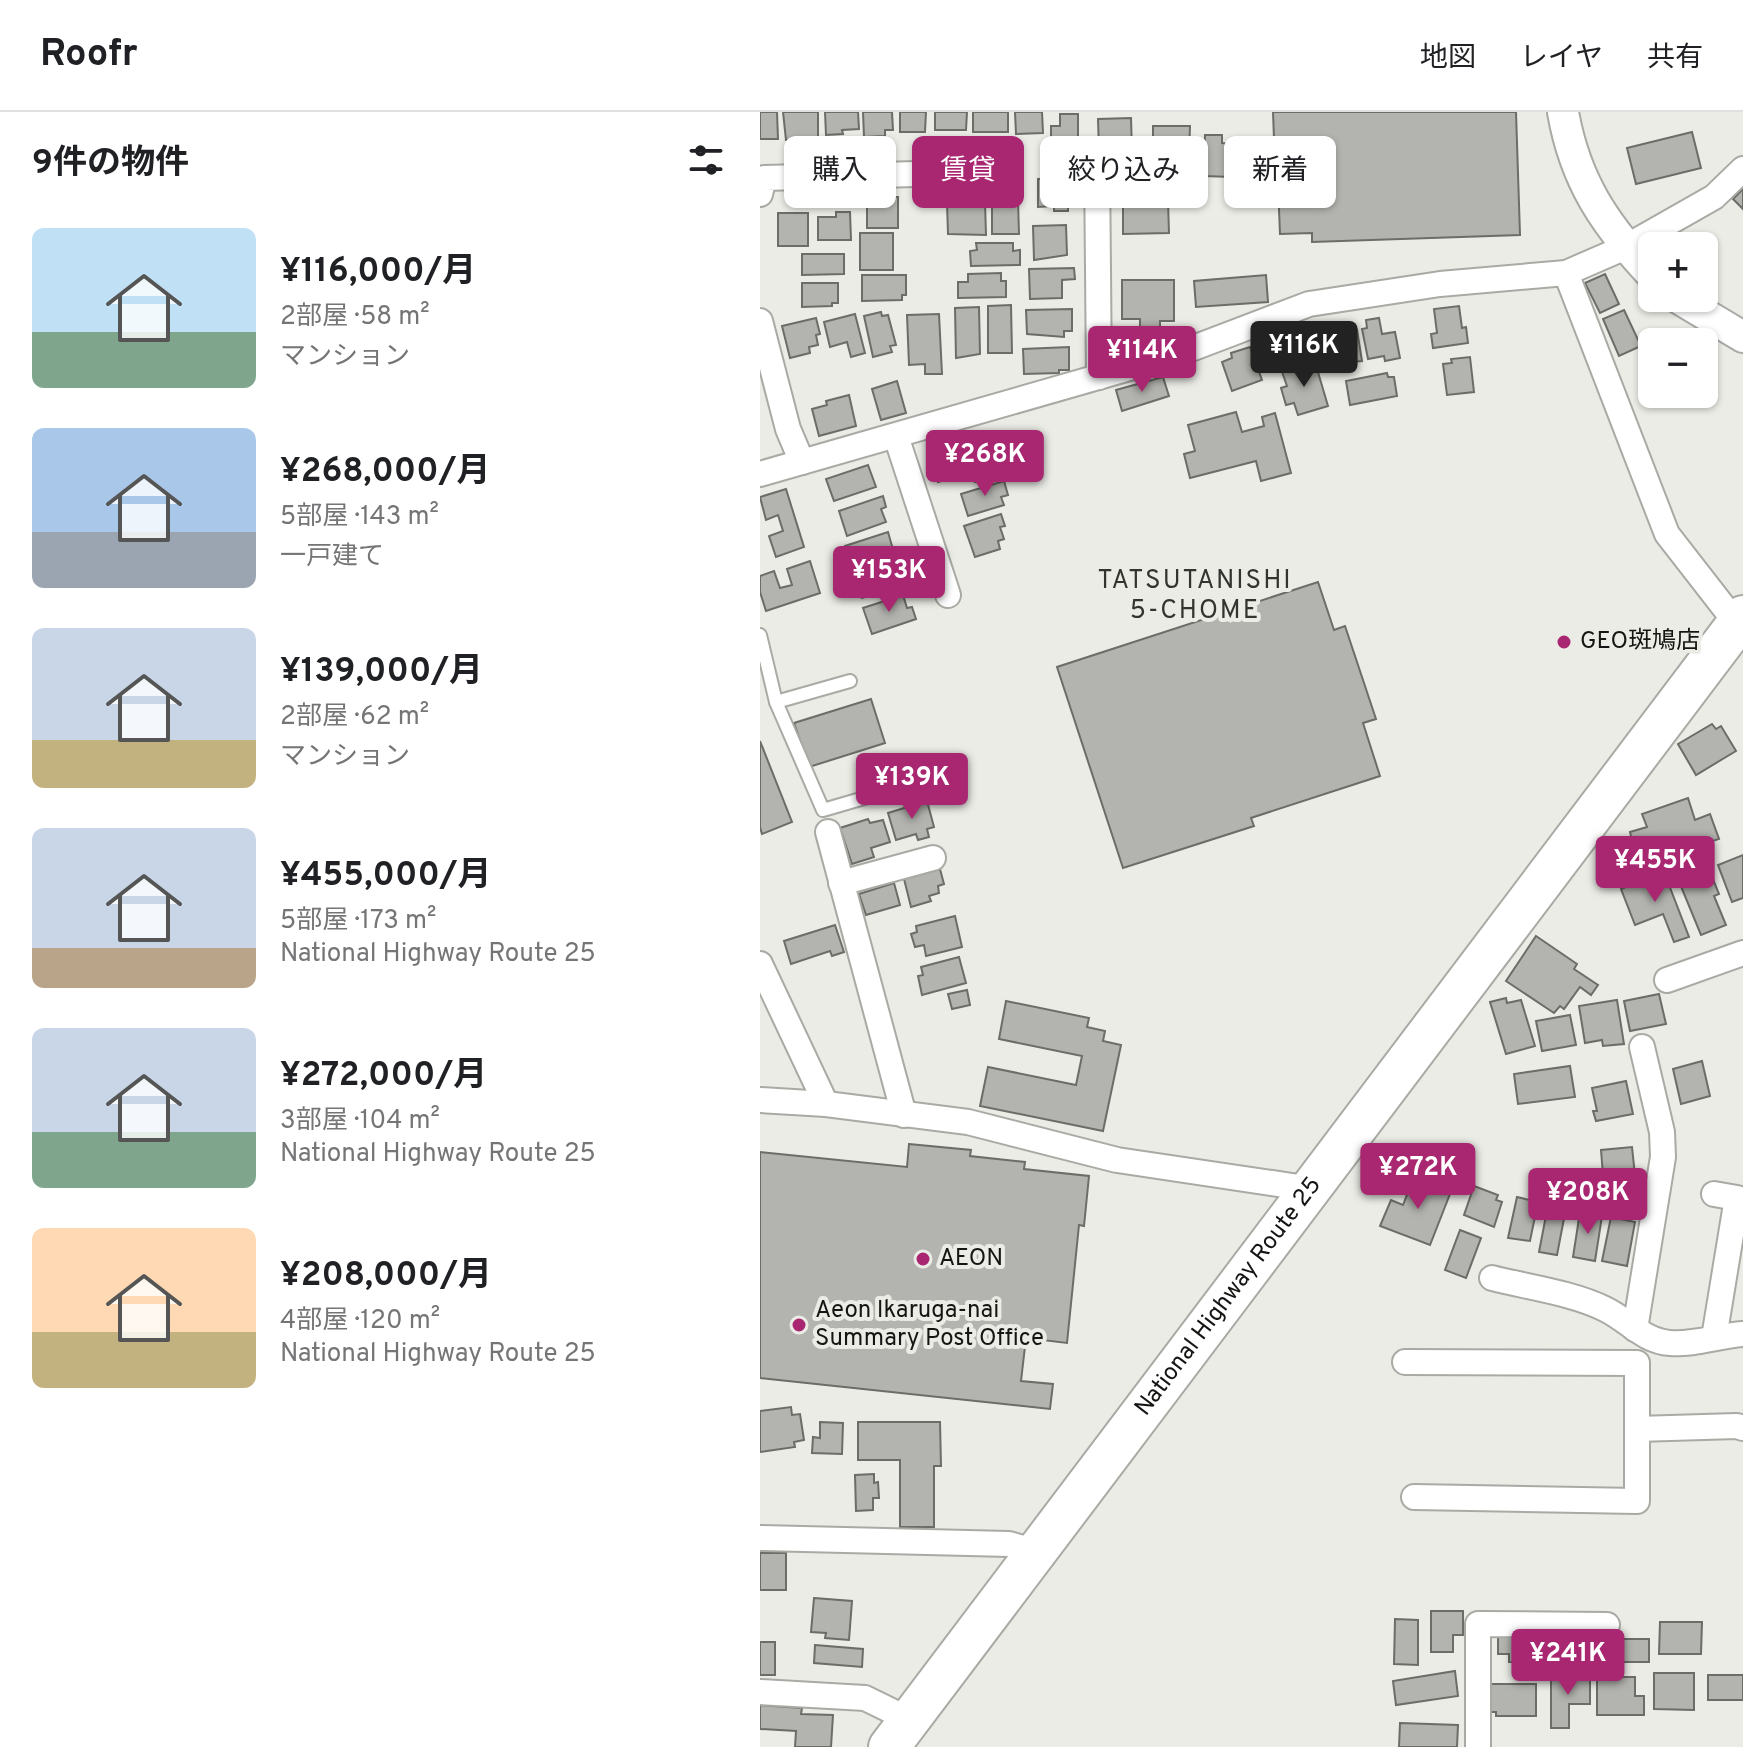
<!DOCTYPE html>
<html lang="ja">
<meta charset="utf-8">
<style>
:root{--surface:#fff;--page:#f2f2f2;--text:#202124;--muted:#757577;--line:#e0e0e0;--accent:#a92671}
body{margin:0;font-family:Overpass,"Noto Sans JP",sans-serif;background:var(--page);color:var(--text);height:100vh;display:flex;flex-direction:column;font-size:30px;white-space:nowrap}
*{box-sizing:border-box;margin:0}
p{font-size:26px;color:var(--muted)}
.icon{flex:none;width:44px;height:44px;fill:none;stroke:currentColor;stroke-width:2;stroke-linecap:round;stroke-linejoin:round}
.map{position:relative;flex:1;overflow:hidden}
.details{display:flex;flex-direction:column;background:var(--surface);width:760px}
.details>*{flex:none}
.top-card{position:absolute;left:24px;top:24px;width:760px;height:72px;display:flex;gap:16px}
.controls{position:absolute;left:878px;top:120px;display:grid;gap:16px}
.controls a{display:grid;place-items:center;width:80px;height:80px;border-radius:12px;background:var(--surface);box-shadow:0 2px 6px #0004;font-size:40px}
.price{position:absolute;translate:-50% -68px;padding:0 18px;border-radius:8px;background:var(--accent);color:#fff;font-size:26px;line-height:52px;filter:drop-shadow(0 2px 4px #0008)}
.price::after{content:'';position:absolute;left:50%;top:48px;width:24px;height:18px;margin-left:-12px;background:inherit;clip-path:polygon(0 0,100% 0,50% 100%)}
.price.on{background:#222;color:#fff}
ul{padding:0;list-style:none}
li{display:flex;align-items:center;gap:24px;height:200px;padding:0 32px}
li span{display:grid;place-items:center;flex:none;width:224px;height:160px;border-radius:12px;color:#555}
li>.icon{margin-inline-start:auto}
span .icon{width:96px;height:96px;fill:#fffc;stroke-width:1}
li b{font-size:34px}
h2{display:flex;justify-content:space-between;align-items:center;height:96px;padding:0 32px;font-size:34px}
.tag{padding:0 28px;border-radius:12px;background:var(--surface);box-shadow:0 2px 6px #0004;font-size:28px;line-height:72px}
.tag.on{background:var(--accent);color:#fff}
header{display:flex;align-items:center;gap:48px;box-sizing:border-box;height:112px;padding:0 40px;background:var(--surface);border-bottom:2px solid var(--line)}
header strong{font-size:38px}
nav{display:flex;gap:44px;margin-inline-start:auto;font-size:28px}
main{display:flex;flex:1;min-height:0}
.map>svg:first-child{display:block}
</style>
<header>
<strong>Roofr</strong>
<nav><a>地図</a><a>レイヤ</a><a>共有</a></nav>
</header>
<main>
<section class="details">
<h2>9件の物件<svg class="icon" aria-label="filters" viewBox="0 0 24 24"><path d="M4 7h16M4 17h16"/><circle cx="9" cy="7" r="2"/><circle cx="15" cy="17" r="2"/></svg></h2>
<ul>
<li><span style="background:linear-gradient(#bfe0f5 65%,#7fa58c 0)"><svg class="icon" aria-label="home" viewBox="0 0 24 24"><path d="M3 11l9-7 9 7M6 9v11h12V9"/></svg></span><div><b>¥116,000/月</b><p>2部屋 · 58 m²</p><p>マンション</p></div></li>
<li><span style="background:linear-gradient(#a9c7e8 65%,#9aa5b1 0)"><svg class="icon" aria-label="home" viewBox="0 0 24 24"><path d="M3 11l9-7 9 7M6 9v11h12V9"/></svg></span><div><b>¥268,000/月</b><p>5部屋 · 143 m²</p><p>一戸建て</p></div></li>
<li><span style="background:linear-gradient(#c9d6e8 70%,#c2b280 0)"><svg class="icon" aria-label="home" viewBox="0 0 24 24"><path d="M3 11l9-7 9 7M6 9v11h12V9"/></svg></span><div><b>¥139,000/月</b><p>2部屋 · 62 m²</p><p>マンション</p></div></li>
<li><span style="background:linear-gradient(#c9d6e8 75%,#b9a48a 0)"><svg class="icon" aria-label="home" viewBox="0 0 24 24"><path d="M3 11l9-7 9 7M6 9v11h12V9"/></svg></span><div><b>¥455,000/月</b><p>5部屋 · 173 m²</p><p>National Highway Route 25</p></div></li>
<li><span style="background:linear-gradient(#c9d6e8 65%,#7fa58c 0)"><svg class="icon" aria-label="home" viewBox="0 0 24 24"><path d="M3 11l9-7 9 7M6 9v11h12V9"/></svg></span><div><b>¥272,000/月</b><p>3部屋 · 104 m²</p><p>National Highway Route 25</p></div></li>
<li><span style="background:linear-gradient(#ffd9b3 65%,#c2b280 0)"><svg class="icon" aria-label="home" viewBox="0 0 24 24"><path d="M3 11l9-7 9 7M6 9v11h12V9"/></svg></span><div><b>¥208,000/月</b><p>4部屋 · 120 m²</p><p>National Highway Route 25</p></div></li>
</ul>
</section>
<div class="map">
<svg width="983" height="1635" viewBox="0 0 983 1635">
<rect width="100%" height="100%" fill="#ecece7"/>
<g fill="#b3b4af" stroke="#6c6c68" stroke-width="2">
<path d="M0,0h17l1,27h-18z"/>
<path d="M23,0h35v28h-32z"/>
<path d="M65,0h33l1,17 -17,1 1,4 -17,1z"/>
<path d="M103,0h29l1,18h-8v6l-21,1z"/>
<path d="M140,0h26l-1,20h-25z"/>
<path d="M175,0h32l-1,18h-31z"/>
<rect x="213" y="0" width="35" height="20"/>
<path d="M255,0h27l1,21 -27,1z"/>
<path d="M513,0h243l4,123 -208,7v-9l-32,1 -2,-50 -7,1 -1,-19h5z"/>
<path d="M300,2h18v37h-11v5h-16v-30h9z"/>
<path d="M371,6l1,33 -33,1 -1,-33z"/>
<path d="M393,14h37l-1,29 -23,-1v-14h-13z"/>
<path d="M932,20l9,36 -65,16 -9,-36z"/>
<path d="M445,23h17v8l10,1 -1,33 -27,-1z"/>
<path d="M311,66l1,10h6v19h-10v4h-14v-5l-16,1v-28z"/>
<path d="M983,77v20l-10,-10z"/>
<rect x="107" y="85" width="31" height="31"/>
<path d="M232,88h26l1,34h-27z"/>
<path d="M363,89h45l1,32 -46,1z"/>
<path d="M187,91h38l1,32 -38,-1z"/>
<path d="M76,100h14l1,28h-33v-23h18z"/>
<rect x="18" y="101" width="30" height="33"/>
<path d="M306,113l1,30 -33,5 -1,-34z"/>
<rect x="100" y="121" width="33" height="37"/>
<path d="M216,131h37v8l7,-1v15l-49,1 -1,-15 7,-1z"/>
<path d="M42,142h42v20l-42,1z"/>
<path d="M314,156l1,11 -13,1v18l-32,1 -1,-30z"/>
<path d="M241,161v8h5v16l-48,1v-16h10v-8z"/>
<path d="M845,162l14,30 -19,9 -15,-30z"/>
<path d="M102,163h44v20h-4v5l-40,1z"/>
<path d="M506,163l2,27 -72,5 -2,-26z"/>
<path d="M362,168h52v41h-14v6h-20v-8h-18z"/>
<path d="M42,171h36v20h-6v3l-30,1z"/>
<path d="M251,193l1,48h-24v-47z"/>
<path d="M699,194l3,22 4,-1 2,16 -35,5 -2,-14 6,-1 -3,-24z"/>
<path d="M219,195l1,47 -24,4 -1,-50z"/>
<path d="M312,197v22h-8v6l-37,-3 -1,-24z"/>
<path d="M864,198l17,36 -22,10 -16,-37z"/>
<path d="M121,200l1,4 6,-1 8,30 -6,1 2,6 -19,5 -9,-41z"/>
<path d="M95,202l10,39 -14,4 -4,-15 -17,5 -6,-25z"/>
<path d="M179,202l3,60h-17v-10l-16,1 -2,-50z"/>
<path d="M56,206l4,16 -4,1 2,10 -9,2 1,6 -20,5 -8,-32z"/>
<path d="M619,206l3,16 13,-2 5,26 -15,3 -1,-5 -16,3 -6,-30 5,-1 -1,-8z"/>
<path d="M588,211l2,8 7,-1 5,31 -12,1 1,5 -14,2 -3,-24 4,-1 -2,-19z"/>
<path d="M540,214l8,26 -30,9 -8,-25z"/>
<path d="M309,235v23h-10v3l-35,1 -1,-25z"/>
<path d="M490,235l12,33 -30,11 -10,-29 10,-4 -1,-5z"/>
<path d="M710,245l4,35 -27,3 -4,-31 9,-1 -1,-4z"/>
<path d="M555,250l13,44 -30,9 -4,-12 -8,2 -5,-17 6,-2 -5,-14z"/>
<path d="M627,261l1,4h6l3,19 -47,9 -4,-24z"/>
<path d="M403,265l6,19 -47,15 -6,-21z"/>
<path d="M137,269l9,32 -25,7 -9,-31z"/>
<path d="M89,283l7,31 -37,10 -7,-27 15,-4 -1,-4z"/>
<path d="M476,300l6,20 22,-6 -2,-9 13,-4 16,60 -30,8 -5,-20 -66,17 -6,-24 11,-3 -7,-26z"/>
<path d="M196,327l10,35 -28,8 -10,-34z"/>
<path d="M221,330l1,5 15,-5 5,16 -6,2 4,14 -25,8 -9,-29 6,-2 -1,-5z"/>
<path d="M108,353l8,22 -42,14 -8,-22z"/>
<path d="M244,369l4,14 -7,2 3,8 -36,11 -7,-22z"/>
<path d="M26,377l18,58 -28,10 -7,-21 14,-5 -5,-16 -12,5 -6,-23z"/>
<path d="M123,384l3,11 -5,2 5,13 -39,14 -8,-25z"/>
<path d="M241,402l4,12 -5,1 4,12 -6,2 2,8 -25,8 -11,-31z"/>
<path d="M128,420l6,21 -34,11 -4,-12 -8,3 -3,-9z"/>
<path d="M50,449l10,32 -54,18 -6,-19v-16l14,-5 6,17 12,-3 -5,-16z"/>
<path d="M139,452l6,20 -43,14 -6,-20z"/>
<path d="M558,470l16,48 11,-4 31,93 -13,4 17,53 -129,42 3,8 -131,42 -66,-201z"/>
<path d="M143,483l4,13 5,-1 4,12 -44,15 -9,-26z"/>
<path d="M111,587l14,44 -76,24 -15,-44z"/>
<path d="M952,612l4,5 5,-3 15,25 -40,24 -18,-31z"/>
<path d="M0,629l32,81 -30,12 -2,-7z"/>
<path d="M928,686l7,22 15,-6 9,25 -81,27 -8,-34 17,-5 -5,-13z"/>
<path d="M167,689l7,26 -7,2 2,8 -11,3 -2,-6 -20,6 -8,-27z"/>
<path d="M108,707l2,4 13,-3 7,22 -19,6 3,9 -22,7 -12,-36z"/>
<path d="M983,743v43l-11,4 -14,-37z"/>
<path d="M180,757l4,15 -6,2 1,7 -10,3 2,5 -20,6 -7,-28z"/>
<path d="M904,760l25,65 -15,5 -11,-28 -28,11 -14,-36z"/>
<path d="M950,760l9,22 -5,2 12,29 -25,10 -21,-51z"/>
<path d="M134,771l6,22 -34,10 -7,-21z"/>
<path d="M195,804l7,31 -36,9 -2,-11 -9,2 -4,-13 6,-2 -1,-6z"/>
<path d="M75,813l9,27 -12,4 -2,-5 -39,13 -7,-23z"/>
<path d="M776,824l41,28 -3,5 24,16 -7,10 -11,-8 -16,22 -4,-3 -6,7 -48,-32z"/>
<path d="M199,845l7,26 -44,12 -4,-19 5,-1 -2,-8z"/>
<path d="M207,878l3,15 -18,4 -4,-15z"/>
<path d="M899,882l7,30 -36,7 -6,-30z"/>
<path d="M746,886l1,5 14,-3 14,46 -29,8 -16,-52z"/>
<path d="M857,888l7,44 -21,2 -1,-6 -17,3 -6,-37z"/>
<path d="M246,889l83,17 -2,9 18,4 -2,10 18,4 -18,86 -123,-25 8,-39 88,18 6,-29 -83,-17z"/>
<path d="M810,903l6,30 -34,6 -6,-30z"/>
<path d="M942,949l8,35 -29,8 -8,-35z"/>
<path d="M810,954l5,31 -57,7 -4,-30z"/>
<path d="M866,969l7,33 -37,7 -3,-10h4l-5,-23z"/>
<path d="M149,1032l62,6 -1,6 55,6 -1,7 65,7 -5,50 -5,-1 -12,118 -41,-5 -5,43 32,3 -3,25 -290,-31v-226l147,15z"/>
<path d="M872,1035l4,38 -32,3 -3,-38z"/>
<path d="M655,1062l30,12 -2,6 7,2 -20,51 -50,-19 11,-26 12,5z"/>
<path d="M714,1074l24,9 -2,5 6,2 -8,25 -30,-12z"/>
<path d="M757,1085l21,5 -8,39 -22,-3z"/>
<path d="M788,1093l18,3 -9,47 -18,-3z"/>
<path d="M820,1100l22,4 -7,45 -22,-4z"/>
<path d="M851,1105l24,5 -8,44 -25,-5z"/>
<path d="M700,1118l21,8 -15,40 -21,-8z"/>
<path d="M31,1295l1,8 8,-1 4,26 -10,2 1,5 -35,5v-41z"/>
<path d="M60,1310l23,1 -1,31 -30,-1 1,-16 7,1z"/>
<path d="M98,1310h82l1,44h-7v61h-34v-67h-42z"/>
<path d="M114,1362v9l4,-1 1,16h-6v12l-17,1 -1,-36z"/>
<rect x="0" y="1441" width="26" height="37"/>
<path d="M54,1486l38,3 -3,39 -24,-2 1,-5 -15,-1z"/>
<path d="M671,1499h32v24h-10v17h-22z"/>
<path d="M635,1507l23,1v45l-24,-1z"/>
<path d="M900,1510h42l-1,32h-42z"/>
<path d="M738,1522h80v29l-69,-1v-8h-11z"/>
<path d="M858,1527h31v23h-50v-16h19z"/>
<rect x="0" y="1530" width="15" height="33"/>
<path d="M55,1533l48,4 -1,18 -48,-4z"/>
<path d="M695,1559l3,25 -62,9 -3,-24z"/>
<path d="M894,1561h40v37l-40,-1z"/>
<path d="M791,1563h39v29h-21v24h-18z"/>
<rect x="948" y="1563" width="35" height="25"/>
<path d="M837,1565h38v19h9v19h-47z"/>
<path d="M731,1572h45v32h-40v-4h-5z"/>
<path d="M0,1593l42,3 -1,6 32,1 -2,32h-36l1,-16 -36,-2z"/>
<path d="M640,1611l58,2 -1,22h-58z"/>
</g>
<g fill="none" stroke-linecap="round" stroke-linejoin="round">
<defs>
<g id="service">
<path d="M0,523l16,67 47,108 93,-27"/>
<path d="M16,590l74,-21"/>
</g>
<g id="minor">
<path d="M337,52l2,213"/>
<path d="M0,82l4,-16 229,-6"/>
<path d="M806,161l101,261 70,90"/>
<path d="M0,209l28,108 14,33"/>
<path d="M136,324l52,159"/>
<path d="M0,362l415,-119 134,-51 131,-20 126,-11 60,-26 88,-50 29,-28"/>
<path d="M68,720l76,283"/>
<path d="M81,771l92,-25"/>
<path d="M0,852l66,140"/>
<path d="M907,868l76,-27"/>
<path d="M0,988l66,4 142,18 149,38 195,29"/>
<path d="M732,1166c35,9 81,15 113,31 23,11 38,32 65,34 24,2 48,-7 73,-9"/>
<path d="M875,1217l28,-172 -1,-25 -20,-85"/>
<path d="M954,1226l23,-140 -23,-4"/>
<path d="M645,1250l232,1v138l-223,-4"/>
<path d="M877,1317l100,-3 6,2"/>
<path d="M0,1426l249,6 28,8"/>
<path d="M0,1580l105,6 45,22"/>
<path d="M718,1635v-123l129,1"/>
</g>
<g id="tertiary">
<path d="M803,0c12,69 42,113 89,163"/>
<path d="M918,186l65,39"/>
</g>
<g id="trunk">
<path id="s1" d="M129,1635l854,-1131"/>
</g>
</defs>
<use href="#service" stroke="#a9aaa4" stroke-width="16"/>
<use href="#minor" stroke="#a9aaa4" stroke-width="28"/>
<use href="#tertiary" stroke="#a9aaa4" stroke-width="34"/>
<use href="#trunk" stroke="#a9aaa4" stroke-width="44"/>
<use href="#service" stroke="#fff" stroke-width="12"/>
<use href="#minor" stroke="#fff" stroke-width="24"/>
<use href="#tertiary" stroke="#fff" stroke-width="30"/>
<use href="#trunk" stroke="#fff" stroke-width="40"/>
</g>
<g fill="#a92671" stroke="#ecece7" stroke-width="3">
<circle cx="804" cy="530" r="8"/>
<circle cx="163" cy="1147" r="8"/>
<circle cx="39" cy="1213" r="8"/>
</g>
<g text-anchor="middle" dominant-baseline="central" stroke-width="8" stroke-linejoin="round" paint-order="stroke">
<g font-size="24" fill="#151513" stroke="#ecece7" text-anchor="start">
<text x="820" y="530">GEO斑鳩店</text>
<text x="179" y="1147">AEON</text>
<text x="55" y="1199">Aeon Ikaruga-nai<tspan x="55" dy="28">Summary Post Office</tspan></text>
</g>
<g font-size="24" fill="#151513" stroke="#ecece7">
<text stroke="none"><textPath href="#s1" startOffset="564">National Highway Route 25</textPath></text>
</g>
<g font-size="26" letter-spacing="2" fill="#333430" stroke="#ecece7">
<text x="435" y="469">TATSUTANISHI<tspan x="435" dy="30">5-CHOME</tspan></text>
</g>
</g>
</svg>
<div class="controls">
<a>+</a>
<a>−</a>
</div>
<b class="price on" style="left:544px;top:277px">¥116K</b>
<b class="price" style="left:382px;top:282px">¥114K</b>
<b class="price" style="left:225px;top:386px">¥268K</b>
<b class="price" style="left:129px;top:502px">¥153K</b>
<b class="price" style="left:152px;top:709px">¥139K</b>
<b class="price" style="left:895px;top:792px">¥455K</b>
<b class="price" style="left:658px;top:1099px">¥272K</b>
<b class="price" style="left:828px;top:1124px">¥208K</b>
<b class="price" style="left:808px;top:1585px">¥241K</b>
<div class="top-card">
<a class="tag">購入</a>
<a class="tag on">賃貸</a>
<a class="tag">絞り込み</a>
<a class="tag">新着</a>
</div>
</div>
</main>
